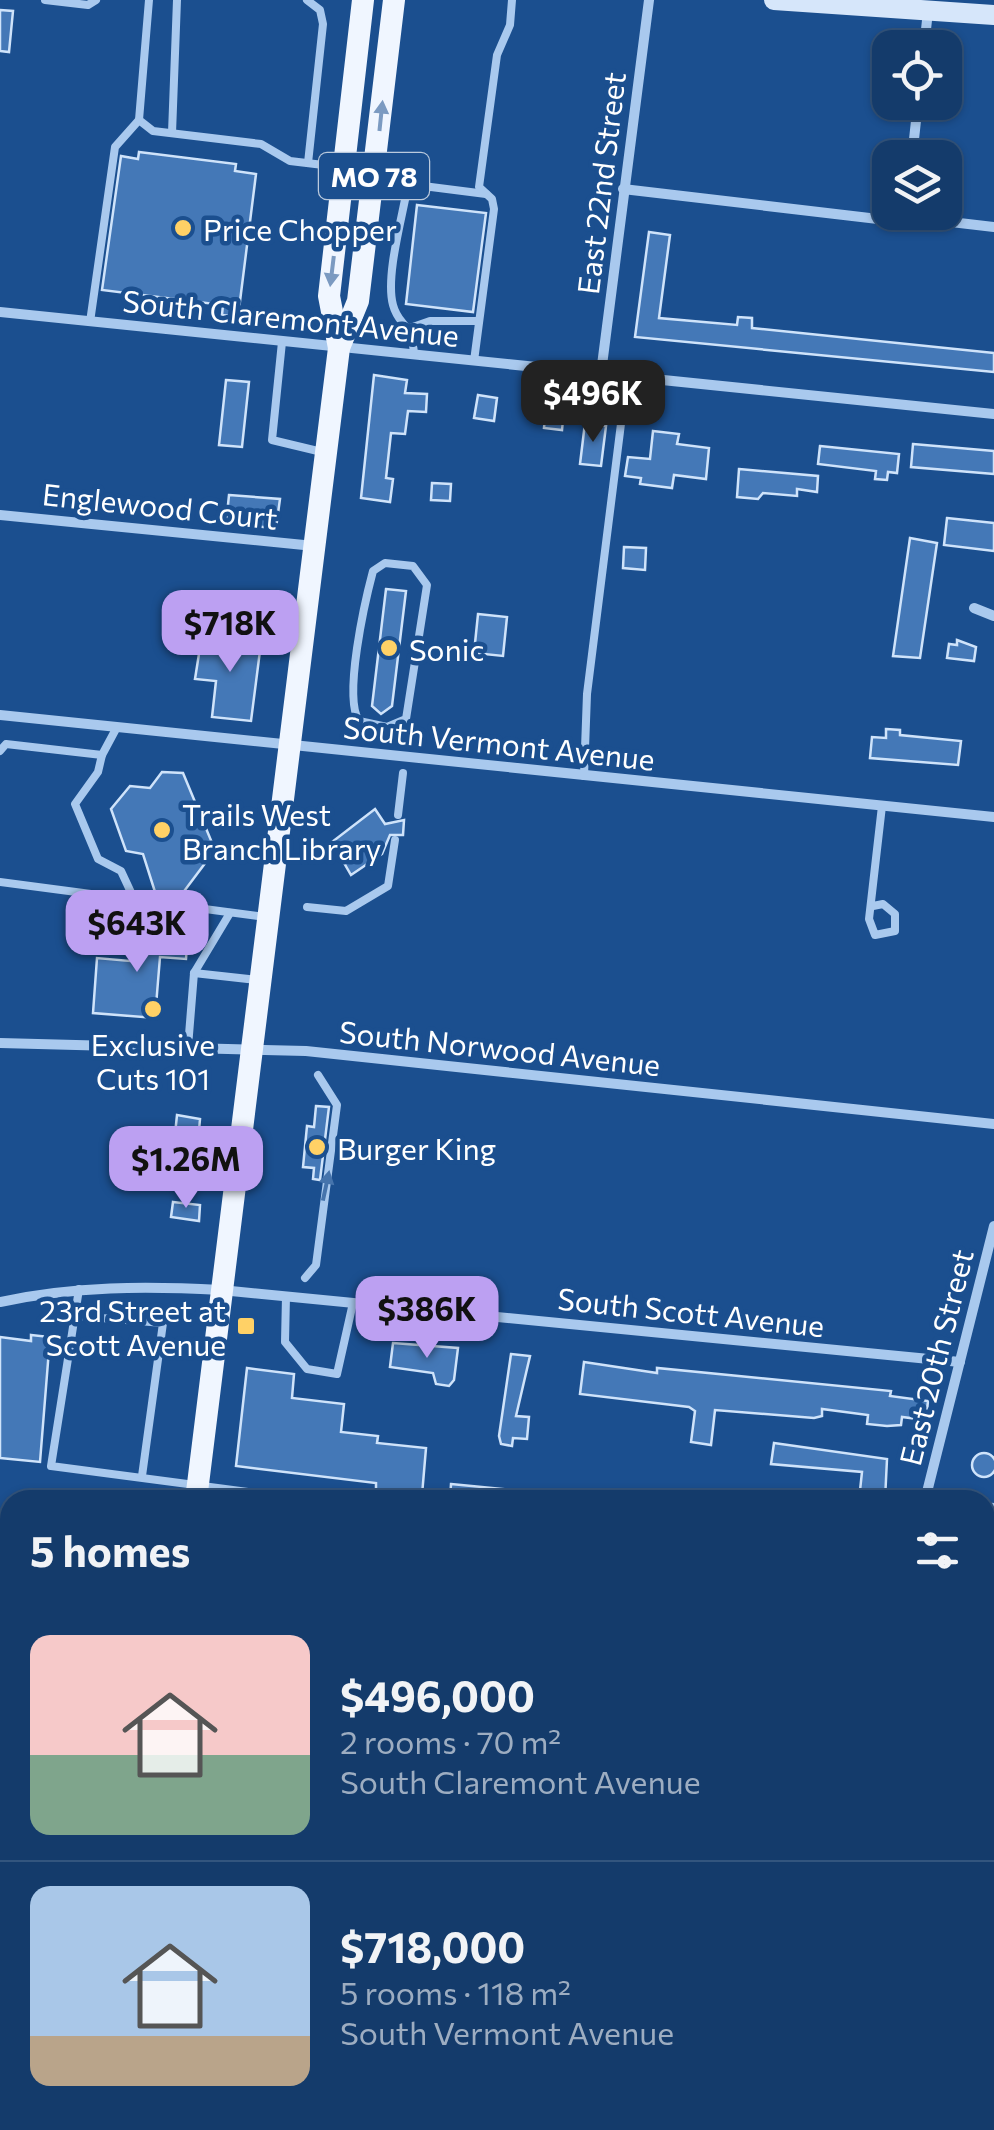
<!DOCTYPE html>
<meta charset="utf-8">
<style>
:root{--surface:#143b6b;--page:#1d4271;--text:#f1f3f6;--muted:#9dadc1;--line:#33557e;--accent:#bca0f2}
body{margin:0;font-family:Commissioner,sans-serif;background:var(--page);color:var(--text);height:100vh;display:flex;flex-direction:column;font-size:38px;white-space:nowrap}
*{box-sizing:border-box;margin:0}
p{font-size:32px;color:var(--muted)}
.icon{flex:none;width:55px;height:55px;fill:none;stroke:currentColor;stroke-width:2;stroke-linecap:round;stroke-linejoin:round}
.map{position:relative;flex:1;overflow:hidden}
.drawer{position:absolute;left:0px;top:1490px;width:995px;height:640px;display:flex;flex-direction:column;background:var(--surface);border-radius:30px 30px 0 0;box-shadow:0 2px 8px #0004,0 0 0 2px var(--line)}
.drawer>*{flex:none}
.controls{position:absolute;left:872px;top:30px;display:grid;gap:20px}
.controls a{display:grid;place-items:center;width:90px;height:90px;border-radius:20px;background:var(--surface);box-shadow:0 2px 8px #0004,0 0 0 2px var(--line);font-size:50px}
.price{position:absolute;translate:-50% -85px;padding:0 22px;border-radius:20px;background:var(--accent);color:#111;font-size:32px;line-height:65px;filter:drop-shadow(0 2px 5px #0008)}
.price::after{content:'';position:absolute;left:50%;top:60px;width:30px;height:22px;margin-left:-15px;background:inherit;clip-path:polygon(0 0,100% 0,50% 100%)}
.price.selected{background:#222;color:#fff}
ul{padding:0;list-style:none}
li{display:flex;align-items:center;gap:30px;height:250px;padding:0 30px}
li+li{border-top:2px solid var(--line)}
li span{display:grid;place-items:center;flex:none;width:280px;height:200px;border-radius:20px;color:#555}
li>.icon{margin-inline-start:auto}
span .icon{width:120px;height:120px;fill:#fffc;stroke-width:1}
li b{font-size:42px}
h2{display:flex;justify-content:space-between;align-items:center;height:120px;padding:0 30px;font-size:42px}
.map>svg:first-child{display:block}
</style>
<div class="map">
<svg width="994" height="2130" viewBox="0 0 994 2130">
<defs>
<pattern id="grass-tufts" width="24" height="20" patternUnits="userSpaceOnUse" patternTransform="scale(2.5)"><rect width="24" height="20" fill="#2e69ad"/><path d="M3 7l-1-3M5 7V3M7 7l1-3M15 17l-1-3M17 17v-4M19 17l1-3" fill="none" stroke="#4d80b9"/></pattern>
</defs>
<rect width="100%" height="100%" fill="#1b4f8f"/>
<path fill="url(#grass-tufts)" d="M985,1524l9,1v127l-7,23z"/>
<g fill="#4478b7" stroke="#cfe3fa" stroke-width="2.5">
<path d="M0,10l13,1 -4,41 -9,-1z"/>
<path d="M139,152l97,12 -1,7 21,3 -18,143 -16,-2 1,-10 -121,-15 19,-134 17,3z"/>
<path d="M417,205l69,8 -13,99 -67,-8z"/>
<path d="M649,232l21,3 -11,83 78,7 1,-8 14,1v10l242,25v19l-359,-35z"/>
<path d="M374,375l33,5 -2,13 22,1 -1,18 -18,-1 -3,23 -14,-1 -5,45 7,1 -3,23 -29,-4z"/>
<path d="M226,380l23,2 -7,65 -23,-2z"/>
<path d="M478,395l19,3 -3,23 -20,-3z"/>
<path d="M546,408l18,2 -2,20 -18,-2z"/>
<path d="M585,423l21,3 -5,40 -21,-2z"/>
<path d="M653,431l26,3 -2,10 32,4 -3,31 -32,-4 -2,13 -32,-4 1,-6 -16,-2 3,-19 22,2z"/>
<path d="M913,444l81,7v23l-83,-7z"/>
<path d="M820,446l79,8 -2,19 -9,-1 -1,8 -12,-1 1,-8 -58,-7z"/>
<path d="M739,469l79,7 -1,16 -20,-3v7l-34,-3 -5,6 -21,-2z"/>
<path d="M432,483l19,1 -1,17 -19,-1z"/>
<path d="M229,495l51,4 -4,29 -50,-4z"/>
<path d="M947,518l47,5v28l-50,-6z"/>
<path d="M910,538l27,5 -17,115 -27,-2z"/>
<path d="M624,547l22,1 -1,22 -22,-2z"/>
<path d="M386,589l20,2 -14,115 -11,8 -9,-8z"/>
<path d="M478,614l29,3 -4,39 -29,-3z"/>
<path d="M202,635l59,8 -10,78 -39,-4 4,-36 -21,-2z"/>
<path d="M957,640l19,7 -2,14 -27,-3 2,-14 8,1z"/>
<path d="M886,729l14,1v5l61,6 -3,24 -88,-7 2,-21 14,1z"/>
<path d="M162,772l21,1 32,77 -36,48 -23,-3 -13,-41 -17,-3 -15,-42 19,-23 20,2z"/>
<path d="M375,809l10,15 19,-4 -1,15h-13l-8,19 -31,21 -19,-33z"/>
<path d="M145,924l43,9 -2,26 -26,-2 -5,61 -62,-5 4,-55 44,4z"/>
<path d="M316,1106l13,1 -9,73 -7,-1 1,-11 -11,-1 4,-41 7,1z"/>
<path d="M177,1115l23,4 -4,46 -24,-2z"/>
<path d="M173,1202l27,3 -1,16 -28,-4z"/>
<path d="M31,1335l19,2 -10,125 -40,-4v-121l31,4z"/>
<path d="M393,1343l65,5 -4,32 -5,6 -13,-2 -3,-11 -43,-6z"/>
<path d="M511,1354l19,2 -14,60 13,1 -2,22 -14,-1 -1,8 -11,-2 -2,-8z"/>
<path d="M584,1362l73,11v-5l234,23 -1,5 38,5 -2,19 -24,-3 -1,8 -14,1 -20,-2 1,-9 -46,-6v7l-8,2 -99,-8 -4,35 -20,-3 4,-31 -6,-4 -109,-13z"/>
<path d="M247,1368l47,6 -2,24 52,6 -3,28 37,4 -1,7 49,5 -4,47 -46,-5v-7l-140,-17z"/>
<path d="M774,1443l113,16 -2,41h-26l3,-28 -91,-8z"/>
<circle cx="984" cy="1465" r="12"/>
<path d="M451,1484l71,7 -1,9h-71z"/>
</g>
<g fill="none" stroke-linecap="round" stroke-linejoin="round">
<g stroke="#a9c9ee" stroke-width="8">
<path d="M45,0l43,5 8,-5"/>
<path d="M149,0l-10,120 14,11 108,13 29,17 50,6"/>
<path d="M307,0l13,10 3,14 -15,139"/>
<path d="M172,133l5,-133"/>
<path d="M376,180l110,14"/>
<path d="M408,184c-5,31 -23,92 -15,121 6,23 19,15 21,50"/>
<path d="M90,322l25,-175 24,-27"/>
<path d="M410,328l20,-7h49"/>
<path d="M282,342l-10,98 50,12"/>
<path d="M474,361l20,-152 -2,-10 -13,-12 18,-132 13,-30 2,-25"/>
<path d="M385,563l28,3 14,19 -21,134 -19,8 -28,-6c-16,-24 6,-120 14,-150z"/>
<path d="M0,751l6,-7 96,11 15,-28"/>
<path d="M102,755l-4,17 -23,32 23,55 23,12 14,30"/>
<path d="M584,776l3,-82 40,-318"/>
<path d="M398,815l5,-42"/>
<path d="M0,882l265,35"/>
<path d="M873,906l10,-2 12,10v17l-20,4 -6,-16 13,-113"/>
<path d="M307,907l39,4 42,-25 7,-46"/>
<path d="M194,973l36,-60"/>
<path d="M188,1047l6,-74 63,7"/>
<path d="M305,1278l11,-13 21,-160 -19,-30"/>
<path d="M79,1289l-28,177 259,34"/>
<path d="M286,1296l-1,46 22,27 30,5 16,-71"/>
<path d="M76,1316l87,7 -21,153"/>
<path d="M0,1644l10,4"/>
<path d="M4,1807l6,-82"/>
<path d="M0,2037l10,1"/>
<path d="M985,2101l9,1"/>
</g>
<g stroke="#a9c9ee" stroke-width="10">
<path d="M924,48l4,-37"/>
<path d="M912,158l6,-56"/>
<path d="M623,189l255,30 13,-4 103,12"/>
<path d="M0,312l994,102"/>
<path d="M601,373l48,-373"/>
<path d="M0,515l314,31"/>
<path d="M974,608l20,8"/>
<path d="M0,715l994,102"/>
<path d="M0,1043l306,8 688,73"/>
<path d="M0,1302c75,-16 145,-16 221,-12l739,72"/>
<path d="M925,1500l69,-274"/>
<path d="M985,1507l9,1"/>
<path d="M0,1806l10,1"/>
<path d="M985,1909l9,-29"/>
<path d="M985,1980l9,1"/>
<path d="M632,2120l100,10"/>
<path d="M426,2130l1,-10"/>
<path d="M801,2130l3,-10"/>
<path d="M914,2130l3,-10"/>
</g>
<path stroke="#d6e6fa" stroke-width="20" d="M774,0l220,15"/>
<g stroke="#f0f6ff" stroke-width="22">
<path d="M339,348l-10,-52 34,-296"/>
<path d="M196,1500l143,-1152 19,-47 36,-301"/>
<path d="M119,2130l2,-10"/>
</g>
<g stroke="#fff" stroke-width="5" stroke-dasharray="18 8" stroke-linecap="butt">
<path d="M985,1738l9,-29"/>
<path d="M985,1777l9,-28"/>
<path d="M872,2130l3,-10"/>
</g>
</g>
<defs><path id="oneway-solid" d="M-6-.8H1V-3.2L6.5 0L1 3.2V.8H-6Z" transform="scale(2.5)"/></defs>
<g fill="#7b9ac1">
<use href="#oneway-solid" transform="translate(381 116) rotate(-84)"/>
<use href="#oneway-solid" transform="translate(332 271) rotate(97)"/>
</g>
<use fill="#4674ac" href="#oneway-solid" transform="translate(326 1186) rotate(-78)"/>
<g fill="#ffd166" stroke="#1b4f8f" stroke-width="4">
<circle cx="183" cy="228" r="10"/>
<circle cx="389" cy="648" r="10"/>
<circle cx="162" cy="830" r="10"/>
<circle cx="153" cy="1009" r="10"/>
<circle cx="317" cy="1147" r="10"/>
<rect x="236" y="1316" width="20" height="20" rx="5"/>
</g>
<g text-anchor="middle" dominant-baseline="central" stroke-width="9" stroke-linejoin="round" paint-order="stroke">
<rect fill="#1b4f8f" stroke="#bbcadd" stroke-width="2.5" x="319" y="153" width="110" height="46" rx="8"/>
<g font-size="28" font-weight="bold" fill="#fff">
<text x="374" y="176">MO 78</text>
</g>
<g font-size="30" fill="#fff" stroke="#1b4f8f">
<text transform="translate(600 183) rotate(-83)">East 22nd Street</text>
<text transform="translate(291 317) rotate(6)">South Claremont Avenue</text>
<text transform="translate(160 505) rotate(6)">Englewood Court</text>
<text transform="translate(499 742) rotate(6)">South Vermont Avenue</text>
<text transform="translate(500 1047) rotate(6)">South Norwood Avenue</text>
<text transform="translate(691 1311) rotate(6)">South Scott Avenue</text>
<text transform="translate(935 1357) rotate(-76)">East 20th Street</text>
</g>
<g font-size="30" fill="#fff" stroke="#1b4f8f" text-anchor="start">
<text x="203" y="228">Price Chopper</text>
<text x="409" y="648">Sonic</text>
<text x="182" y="813">Trails West<tspan x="182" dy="34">Branch Library</tspan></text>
<text x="153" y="1043" text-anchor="middle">Exclusive<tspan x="153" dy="34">Cuts 101</tspan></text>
<text x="337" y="1147">Burger King</text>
<text x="226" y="1309" text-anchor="end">23rd Street at<tspan x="226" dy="34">Scott Avenue</tspan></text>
</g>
</g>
</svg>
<div class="controls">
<a><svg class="icon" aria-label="locate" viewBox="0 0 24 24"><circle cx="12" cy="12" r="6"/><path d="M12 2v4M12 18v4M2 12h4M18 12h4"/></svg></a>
<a><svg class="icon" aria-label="layers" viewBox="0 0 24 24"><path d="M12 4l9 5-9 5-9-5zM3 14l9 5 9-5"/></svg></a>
</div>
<b class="price selected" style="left:593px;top:445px">$496K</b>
<b class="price" style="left:230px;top:675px">$718K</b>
<b class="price" style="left:137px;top:975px">$643K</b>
<b class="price" style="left:186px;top:1211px">$1.26M</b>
<b class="price" style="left:427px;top:1361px">$386K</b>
<section class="drawer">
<h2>5 homes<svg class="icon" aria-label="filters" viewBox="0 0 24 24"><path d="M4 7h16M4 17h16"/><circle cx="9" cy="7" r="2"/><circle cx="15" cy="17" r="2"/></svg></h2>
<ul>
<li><span style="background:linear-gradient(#f6c9c9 60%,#7fa58c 0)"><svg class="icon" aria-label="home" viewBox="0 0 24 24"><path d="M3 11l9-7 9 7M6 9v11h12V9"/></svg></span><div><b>$496,000</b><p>2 rooms · 70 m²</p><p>South Claremont Avenue</p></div></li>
<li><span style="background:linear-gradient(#a9c7e8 75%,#b9a48a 0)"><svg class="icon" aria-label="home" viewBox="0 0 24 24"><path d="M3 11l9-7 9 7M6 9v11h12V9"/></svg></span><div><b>$718,000</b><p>5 rooms · 118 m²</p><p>South Vermont Avenue</p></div></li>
</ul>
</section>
</div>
